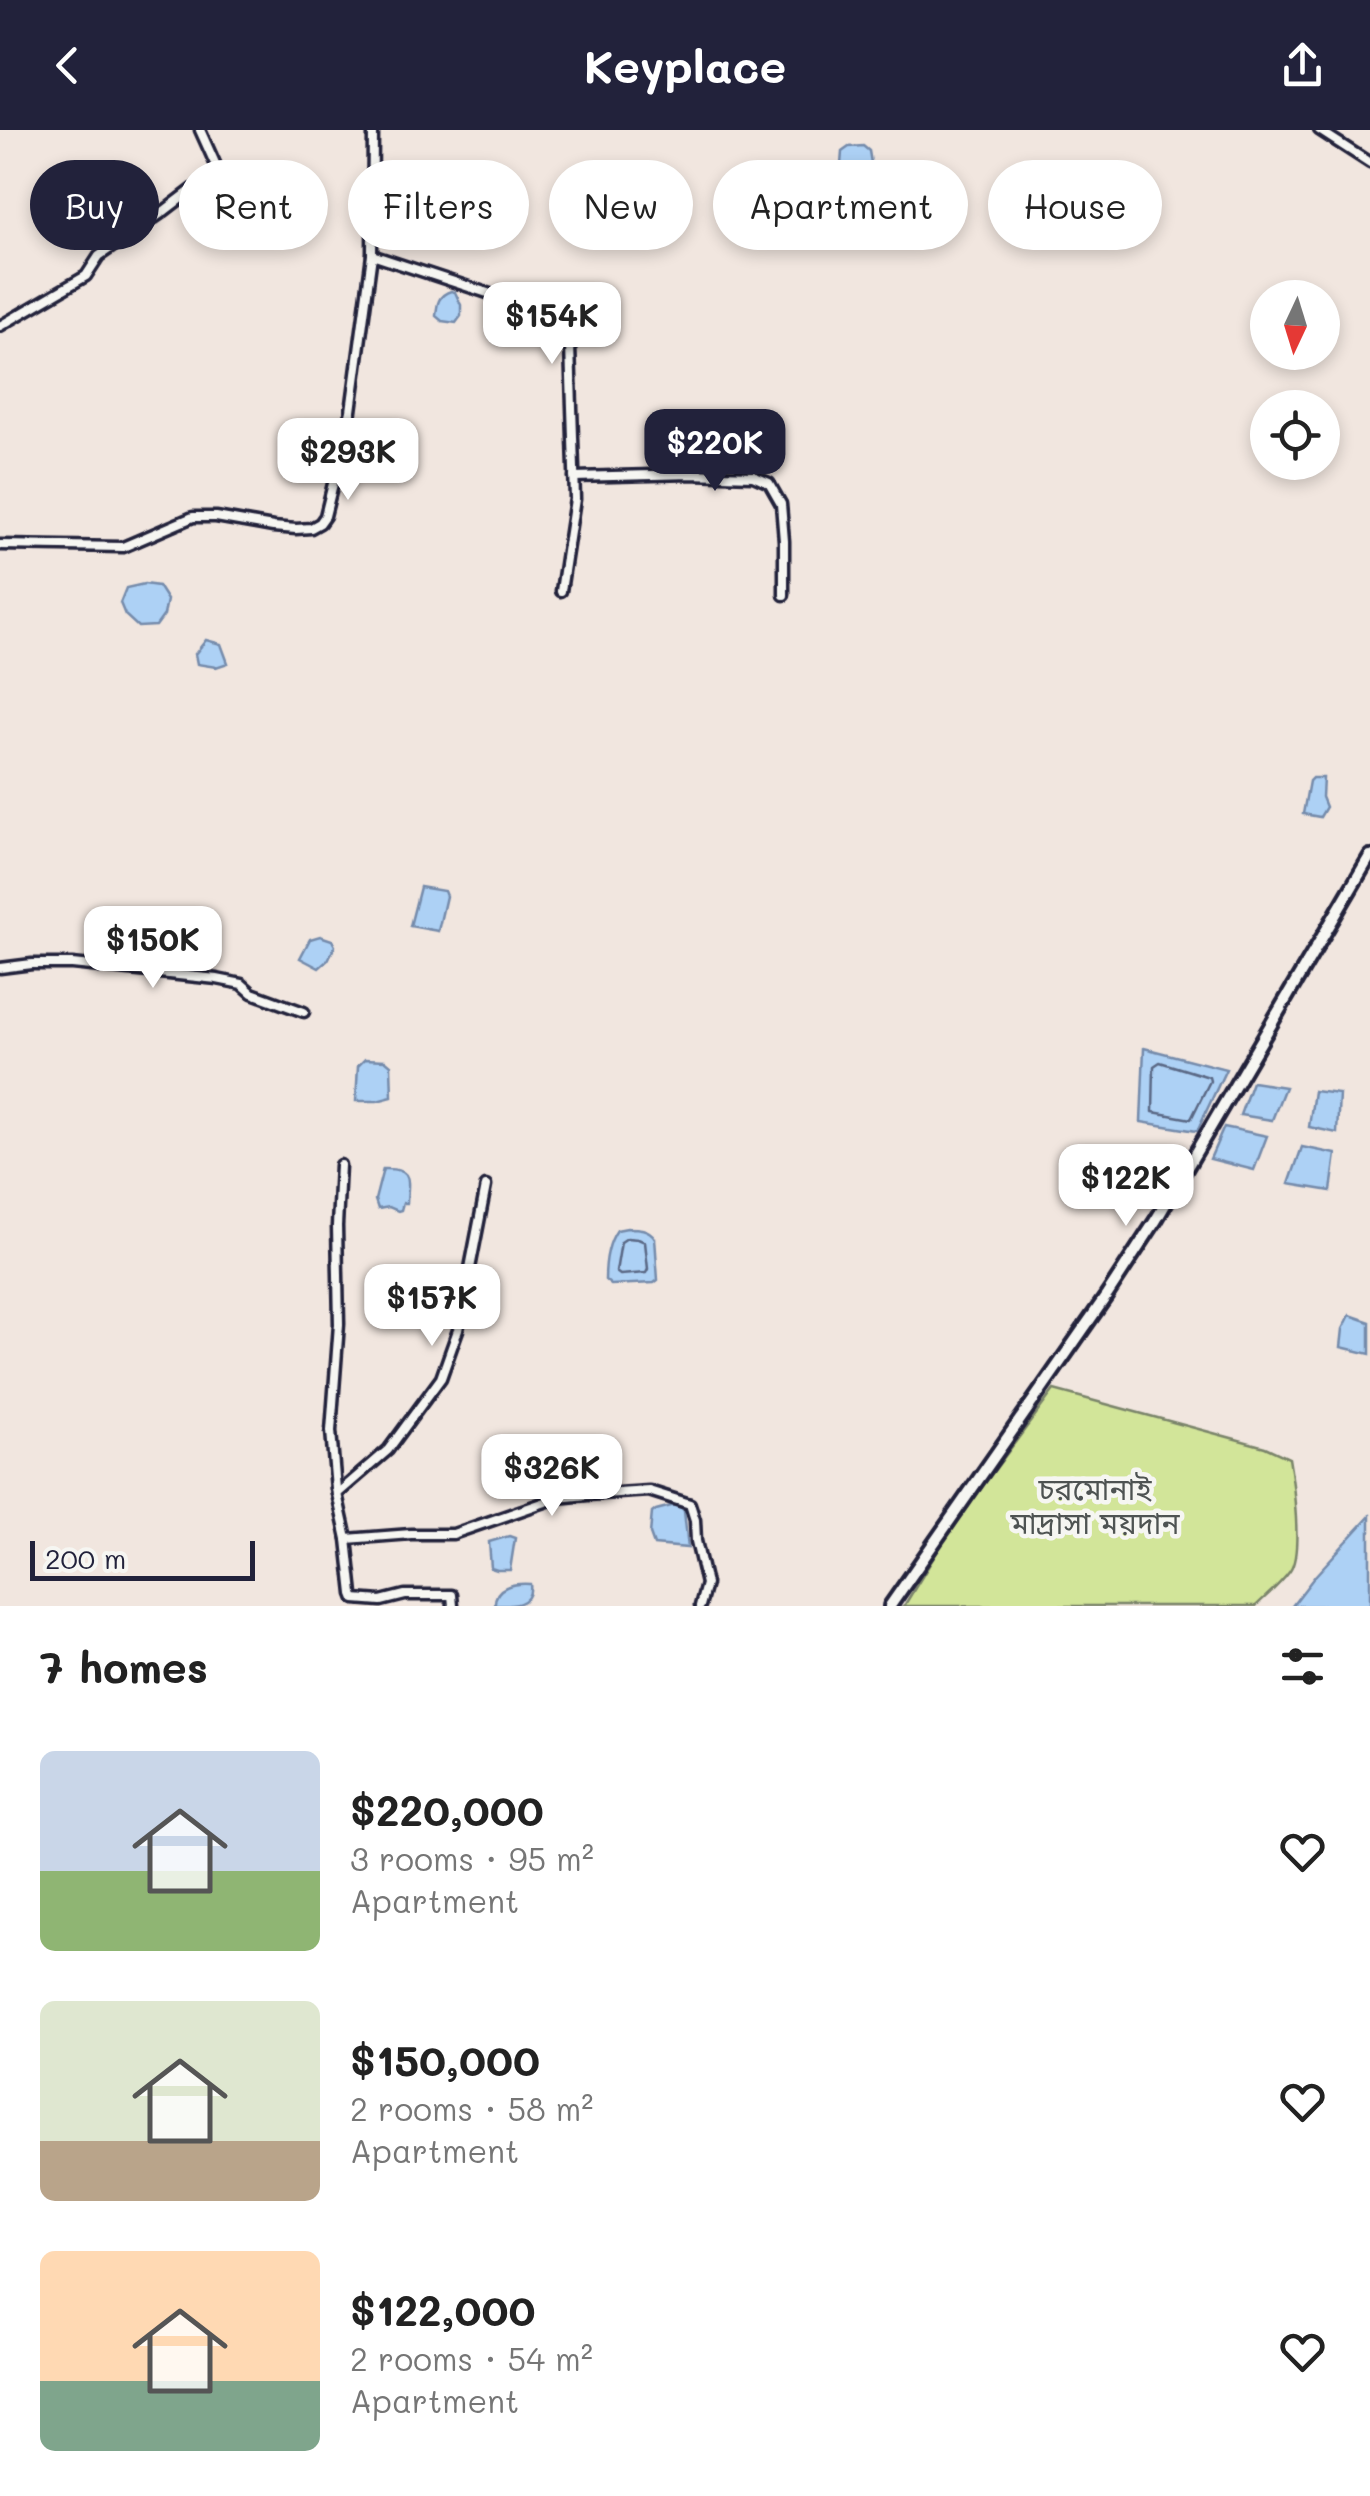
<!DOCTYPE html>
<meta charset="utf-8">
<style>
:root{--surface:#fff;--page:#f6f6f6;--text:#222;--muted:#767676;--accent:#22223b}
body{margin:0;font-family:Mali,"Noto Sans Bengali",sans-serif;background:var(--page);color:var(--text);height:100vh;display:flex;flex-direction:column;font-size:38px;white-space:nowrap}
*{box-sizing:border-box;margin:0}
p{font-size:32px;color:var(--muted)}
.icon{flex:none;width:55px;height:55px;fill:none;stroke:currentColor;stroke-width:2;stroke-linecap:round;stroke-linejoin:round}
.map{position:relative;height:1476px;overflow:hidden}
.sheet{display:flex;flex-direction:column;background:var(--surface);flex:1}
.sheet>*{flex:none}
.guide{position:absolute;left:30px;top:30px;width:1310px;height:90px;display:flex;gap:20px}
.needle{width:65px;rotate:184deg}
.fabs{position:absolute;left:1250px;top:150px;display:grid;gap:20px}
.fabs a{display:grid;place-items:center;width:90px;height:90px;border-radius:50%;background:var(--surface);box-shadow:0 5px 15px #0003;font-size:50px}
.scale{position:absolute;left:30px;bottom:25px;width:225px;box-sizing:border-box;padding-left:10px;border:5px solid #22223b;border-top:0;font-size:28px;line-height:35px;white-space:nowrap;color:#22223b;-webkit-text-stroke:8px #f6f6f2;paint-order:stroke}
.price{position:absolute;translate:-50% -85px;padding:0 22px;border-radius:20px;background:#fff;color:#222;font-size:32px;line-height:65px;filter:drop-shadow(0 2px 5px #0008)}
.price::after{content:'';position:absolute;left:50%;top:60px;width:30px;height:22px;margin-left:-15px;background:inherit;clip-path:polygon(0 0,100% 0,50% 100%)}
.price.active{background:var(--accent);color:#fff}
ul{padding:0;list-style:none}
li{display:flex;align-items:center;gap:30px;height:250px;padding:0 40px}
li span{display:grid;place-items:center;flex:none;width:280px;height:200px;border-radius:15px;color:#555}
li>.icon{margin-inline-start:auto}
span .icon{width:120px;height:120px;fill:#fffc;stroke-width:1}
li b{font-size:42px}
h2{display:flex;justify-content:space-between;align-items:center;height:120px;padding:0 40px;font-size:42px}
.tag{padding:0 35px;border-radius:45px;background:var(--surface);box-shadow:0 5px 15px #0003;font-size:35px;line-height:90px}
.tag.active{background:var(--accent);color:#fff}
header{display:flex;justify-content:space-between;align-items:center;height:130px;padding:0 40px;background:var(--accent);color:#fff;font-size:45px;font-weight:800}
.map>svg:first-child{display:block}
</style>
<header><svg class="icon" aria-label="back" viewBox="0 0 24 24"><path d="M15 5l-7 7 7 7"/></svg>Keyplace<svg class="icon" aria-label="share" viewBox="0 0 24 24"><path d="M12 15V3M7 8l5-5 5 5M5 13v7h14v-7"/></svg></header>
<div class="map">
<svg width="1370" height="1476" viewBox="0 0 1370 1476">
<rect width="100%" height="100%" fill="#f1e6df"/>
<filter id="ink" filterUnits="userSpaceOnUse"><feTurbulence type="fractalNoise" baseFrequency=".01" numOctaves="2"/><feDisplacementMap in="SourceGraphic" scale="20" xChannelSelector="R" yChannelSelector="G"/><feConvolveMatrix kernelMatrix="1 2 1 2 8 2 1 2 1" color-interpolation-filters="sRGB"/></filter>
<g filter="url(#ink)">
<path fill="#d2e599" stroke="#7a846a" stroke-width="2.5" d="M1054,1260l211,57 24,11c4,23 14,95 1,113 -9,13 -23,24 -34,35h-352l47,-77z"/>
<g fill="#add1f5" stroke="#758bab" stroke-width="2.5">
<path d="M863,16l6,5 3,18 -8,13 -15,1 -8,-18 1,-13 7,-5z"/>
<path d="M399,73c39,24 -7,53 -15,7l5,-6z"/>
<path d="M451,161l4,1 6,13v11l-5,7 -14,-2 -6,-5c1,-12 2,-21 15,-25z"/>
<path d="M144,454l14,2 9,14 -3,15 -8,11 -18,1 -13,-12 -5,-12 6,-15z"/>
<path d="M206,510l15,4 7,19 -12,4 -19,-3 -2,-10z"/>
<path d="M1312,648h11l-1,19 4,10 -6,10 -17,-3 6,-33z"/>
<path d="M420,757l24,4 2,5 -8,35 -28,-5z"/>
<path d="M320,806l12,4 3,6 -7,14 -9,8 -19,-10 10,-19z"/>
<path d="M1144,918l82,21 -29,62 -56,-9z"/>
<path d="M365,929l20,1 6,5 1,32 -15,4h-21l2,-35z"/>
<path d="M1252,952l33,5 -13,33 -32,-5z"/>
<path d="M1314,961l25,3 -2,39 -28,-6z"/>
<path d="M1224,997l43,9 -13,34 -44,-11z"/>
<path d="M1302,1017l34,7 -5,37 -42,-7z"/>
<path d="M383,1039c31,-1 25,11 24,34h-4l-2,7 -3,1 -9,-4 -11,2 -3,-9z"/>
<path d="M627,1098c11,0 22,0 28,10l3,42 -4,3 -43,2 -6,-5c0,-17 2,-36 12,-50z"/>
<path d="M1350,1185l20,7v32l-29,-7 2,-18z"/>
<path d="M679,1374l5,7 4,37 -34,-3 -4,-11 2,-21 4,-3z"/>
<path d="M1370,1386v90h-78l23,-30z"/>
<path d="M509,1406l6,2 -5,32h-13l-6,-2 -2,-26z"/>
<path d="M530,1454c3,22 -18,22 -35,21 -1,-19 19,-22 35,-21z"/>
</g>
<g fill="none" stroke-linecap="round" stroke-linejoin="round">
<g stroke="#5a6885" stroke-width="2.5">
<path d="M1160,932l49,15 1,4 -19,38 -38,-7 1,-46z"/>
<path d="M627,1108l11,1 7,3 3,27 -2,4 -26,2 -4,-3 5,-30z"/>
</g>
<defs>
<g id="street">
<path d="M1319,0l51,33"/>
<path d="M372,125l167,55 22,17 9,19 5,153 -14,92"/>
<path d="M0,196l86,-50 13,-20 64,-44 55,-42 -18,-40"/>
<path d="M574,347l117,-3 62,2 16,7 12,21 3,37v54"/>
<path d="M0,415l123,2 70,-30h23l57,10 23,2 15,-1 9,-5 5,-7 26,-105 21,-156 1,-125"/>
<path d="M0,838l32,-4h40l145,15 25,5 10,9 52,19"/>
<path d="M340,1035l-3,61 2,98 -8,107 5,58 11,50 6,55 2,5 26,2 24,-6h47l1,11"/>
<path d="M337,1364l51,-44 53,-72 17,-48 28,-144"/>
<path d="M347,1409l64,-5h42l104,-36 30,-3 62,-4 41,13 5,16 1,21 10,43 -6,22"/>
</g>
<path id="secondary" d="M890,1476l217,-311 49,-75 214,-364"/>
</defs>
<use href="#street" stroke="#22223b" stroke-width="15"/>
<use href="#secondary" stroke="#22223b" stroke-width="18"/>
<use href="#street" stroke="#f6f6f2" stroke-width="8"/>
<use href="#secondary" stroke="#f6f6f2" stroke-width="10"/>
</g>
</g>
<g text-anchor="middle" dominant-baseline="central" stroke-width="9" stroke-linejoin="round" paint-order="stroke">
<g font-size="30" fill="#4e5352" stroke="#f6f6f2">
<text x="1095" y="1358">চরমোনাই<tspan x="1095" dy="34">মাদ্রাসা ময়দান</tspan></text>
</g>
</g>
</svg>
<div class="fabs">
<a><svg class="needle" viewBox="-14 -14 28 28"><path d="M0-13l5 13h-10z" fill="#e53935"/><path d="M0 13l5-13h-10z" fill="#767676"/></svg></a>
<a><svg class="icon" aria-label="locate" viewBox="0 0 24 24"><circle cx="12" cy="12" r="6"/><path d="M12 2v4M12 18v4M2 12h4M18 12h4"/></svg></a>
</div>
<div class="scale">200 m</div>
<b class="price" style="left:552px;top:237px">$154K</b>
<b class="price active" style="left:715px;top:364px">$220K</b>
<b class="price" style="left:348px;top:373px">$293K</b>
<b class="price" style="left:153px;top:861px">$150K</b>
<b class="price" style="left:1126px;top:1099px">$122K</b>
<b class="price" style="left:432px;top:1219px">$157K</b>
<b class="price" style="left:552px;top:1389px">$326K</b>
<div class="guide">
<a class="tag active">Buy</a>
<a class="tag">Rent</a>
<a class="tag">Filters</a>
<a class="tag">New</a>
<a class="tag">Apartment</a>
<a class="tag">House</a>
</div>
</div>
<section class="sheet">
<h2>7 homes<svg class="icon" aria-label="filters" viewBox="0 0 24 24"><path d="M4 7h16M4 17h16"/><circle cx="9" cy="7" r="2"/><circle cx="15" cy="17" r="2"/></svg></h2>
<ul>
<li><span style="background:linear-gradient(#c9d6e8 60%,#8fb573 0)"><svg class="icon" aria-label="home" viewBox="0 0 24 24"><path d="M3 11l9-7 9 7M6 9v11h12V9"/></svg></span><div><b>$220,000</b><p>3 rooms · 95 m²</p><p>Apartment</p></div><svg class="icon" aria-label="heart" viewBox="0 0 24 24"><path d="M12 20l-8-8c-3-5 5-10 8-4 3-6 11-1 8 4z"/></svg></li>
<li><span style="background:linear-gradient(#dfe7d0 70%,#b9a48a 0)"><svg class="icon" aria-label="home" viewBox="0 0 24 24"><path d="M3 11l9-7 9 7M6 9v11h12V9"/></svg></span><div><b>$150,000</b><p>2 rooms · 58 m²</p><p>Apartment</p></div><svg class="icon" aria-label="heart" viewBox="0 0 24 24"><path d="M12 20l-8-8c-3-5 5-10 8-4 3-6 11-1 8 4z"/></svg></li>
<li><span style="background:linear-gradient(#ffd9b3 65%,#7fa58c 0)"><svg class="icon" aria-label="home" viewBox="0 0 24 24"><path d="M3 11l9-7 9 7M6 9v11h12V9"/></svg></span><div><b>$122,000</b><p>2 rooms · 54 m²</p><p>Apartment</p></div><svg class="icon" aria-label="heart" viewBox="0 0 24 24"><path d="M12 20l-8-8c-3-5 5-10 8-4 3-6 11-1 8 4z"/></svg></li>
</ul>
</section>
